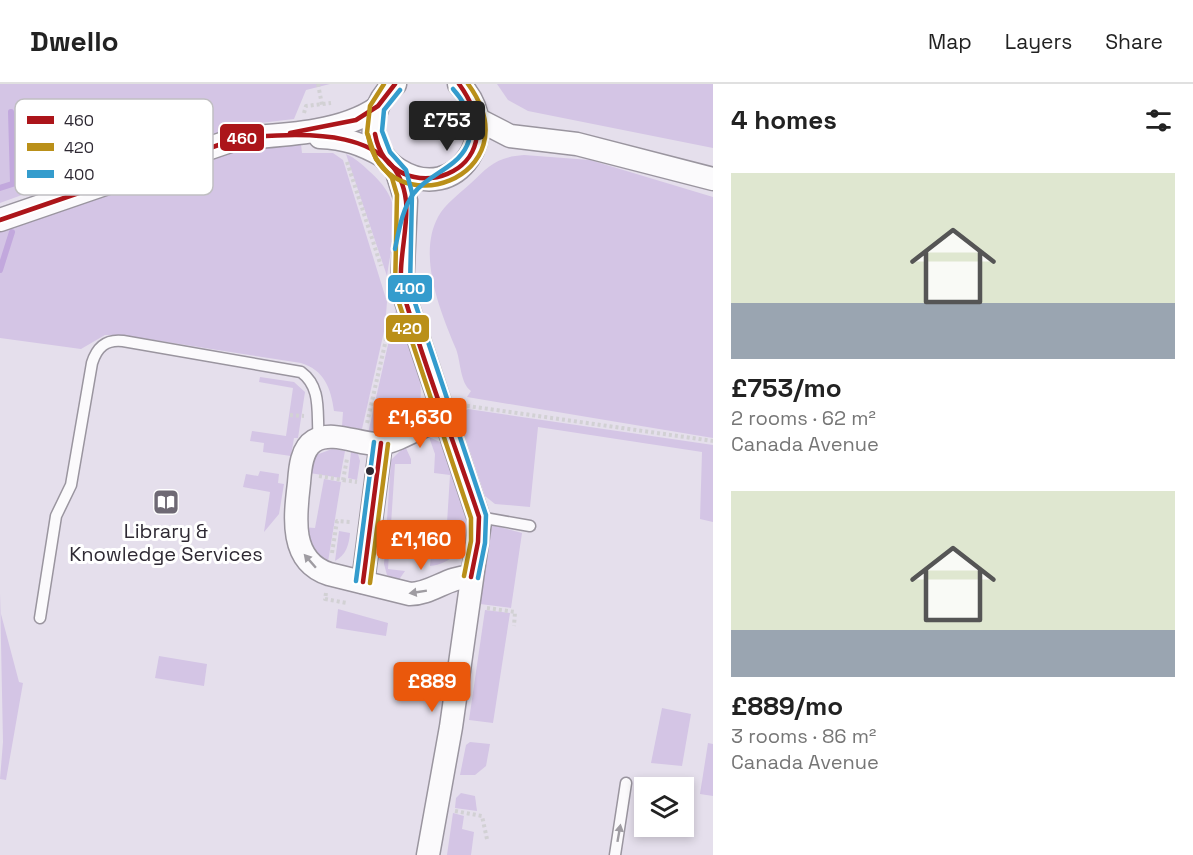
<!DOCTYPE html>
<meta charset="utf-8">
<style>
:root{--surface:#fff;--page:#f6f6f6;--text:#222;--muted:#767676;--line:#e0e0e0;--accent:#ea580c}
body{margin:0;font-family:"Space Grotesk",sans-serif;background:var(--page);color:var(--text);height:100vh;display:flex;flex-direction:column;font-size:22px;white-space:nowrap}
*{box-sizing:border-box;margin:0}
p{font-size:20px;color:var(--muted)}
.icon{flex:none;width:33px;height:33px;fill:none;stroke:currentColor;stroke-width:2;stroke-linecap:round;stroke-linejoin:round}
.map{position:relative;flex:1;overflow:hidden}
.sheet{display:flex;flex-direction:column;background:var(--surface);width:480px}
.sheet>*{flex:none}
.controls{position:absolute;left:634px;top:693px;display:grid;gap:12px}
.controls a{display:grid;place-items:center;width:60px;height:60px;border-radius:0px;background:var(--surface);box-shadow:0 3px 9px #0003;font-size:30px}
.price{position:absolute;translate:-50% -51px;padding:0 14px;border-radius:6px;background:var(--accent);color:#fff;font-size:20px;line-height:39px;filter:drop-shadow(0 2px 3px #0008)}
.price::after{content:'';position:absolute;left:50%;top:36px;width:18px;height:14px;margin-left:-9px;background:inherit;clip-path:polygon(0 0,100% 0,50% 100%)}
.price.current{background:#222;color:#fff}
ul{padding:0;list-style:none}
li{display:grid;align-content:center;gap:12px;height:318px;padding:0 18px}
li span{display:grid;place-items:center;height:186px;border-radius:0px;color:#555}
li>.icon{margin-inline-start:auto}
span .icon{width:108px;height:108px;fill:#fffc;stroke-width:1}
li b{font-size:26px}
h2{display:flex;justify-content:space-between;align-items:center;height:72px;padding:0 18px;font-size:26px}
header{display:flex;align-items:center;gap:36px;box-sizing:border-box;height:84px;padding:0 30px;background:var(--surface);border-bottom:2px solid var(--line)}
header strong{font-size:28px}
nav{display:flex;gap:33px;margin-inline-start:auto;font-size:21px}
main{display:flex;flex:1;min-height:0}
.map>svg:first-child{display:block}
</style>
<header>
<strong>Dwello</strong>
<nav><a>Map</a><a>Layers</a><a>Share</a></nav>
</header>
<main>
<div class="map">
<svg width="713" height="771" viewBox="0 0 713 771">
<rect width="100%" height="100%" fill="#e5dfec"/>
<g fill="#d4c5e5">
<path d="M0,0h330l-24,6 -12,29 -50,6 -103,33 -32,5 -109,40z"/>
<path d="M497,0h216v64l-185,-37 -20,-11z"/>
<path d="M279,60h22l1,9h31l10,7 44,142 -2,25 -23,102 -20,-3 1,-14 -9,-1c-3,-23 -10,-41 -33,-48l-179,-28h-17l-24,14 -81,-11v-108l220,-75z"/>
<path d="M346,70c9,4 16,10 23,17 39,34 24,59 18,105z"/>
<path d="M524,71l66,5 123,37v241l-246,-41 4,-6c-11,-8 -10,-29 -15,-42 -15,-36 -39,-93 -18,-132 7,-13 21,-23 32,-33 19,-18 26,-27 54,-29z"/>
<path d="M396,225c9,26 41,88 15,110 -11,9 -30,13 -44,19z"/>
<path d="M260,293l34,5 11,10 -7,46h-4l-3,18 -28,-4 1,-9 -14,-2 2,-10 34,5 7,-48 -34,-6z"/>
<path d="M468,325l245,36v77l-13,-3 2,-67 -164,-25 -8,80 -35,-3 -10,-8 -27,-80z"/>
<path d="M429,353l13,6c7,20 24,60 27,80 2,23 -18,41 -39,43l1,-12 14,1 5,-80 -16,-2 1,-19z"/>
<path d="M405,362l6,13v5h-16l-7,105 17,2 -7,10 -11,-6 -3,-11 7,-104z"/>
<path d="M332,365l13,2 -5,27 -30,-5 6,-18z"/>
<path d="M351,368l7,2 2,7 -3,19 -9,-2z"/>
<path d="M260,387l19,3 -1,9 6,1 -5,30 -15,18 6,-40 -27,-5 3,-13 12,2z"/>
<path d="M324,395l17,3 -13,80 -8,-2 -19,-33 14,1z"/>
<path d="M492,441l30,8 -11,75 -31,-4z"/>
<path d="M339,447l11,2c-1,12 -4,22 -15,28z"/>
<path d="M0,509l1,21 18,68 4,1 -17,97 -6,-1 3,-37z"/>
<path d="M338,525l50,14 -2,13 -50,-8z"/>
<path d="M485,526l25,3 -17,110 -24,-3z"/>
<path d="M159,572l48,8 -3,22 -49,-8z"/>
<path d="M662,624l29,6 -9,52 -31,-3z"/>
<path d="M470,658l20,2 -4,22 -11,9h-15l6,-30z"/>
<path d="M708,659l5,1v52l-13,-2z"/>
<path d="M461,709l14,3 2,15 -22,-3 1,-10z"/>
<path d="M453,729l11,3 -2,13 12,3 -3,23h-24z"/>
</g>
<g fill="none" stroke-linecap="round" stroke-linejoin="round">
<g stroke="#c2a8dd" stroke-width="6">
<path d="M11,28l2,71"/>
<path d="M0,104l101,-32"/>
<path d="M0,186l12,-38"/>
</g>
<defs>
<g id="lane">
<path d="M479,433l51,9"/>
<path d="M40,534l16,-102 15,-31 21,-122c5,-16 14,-24 31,-22l178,31c22,16 15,43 18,67"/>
<path d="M615,771l11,-72"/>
</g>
<g id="street">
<path d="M395,0c-15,12 -23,30 -21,49 2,15 11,29 25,37 58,36 107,-39 60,-86"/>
<path d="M479,36l31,16 67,8 136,35"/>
<path d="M320,53c25,1 42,7 63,19"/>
<path d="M396,85l10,32 -4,88 78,233 -29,205 -23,128"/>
<path d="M0,136l239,-82c44,-3 102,-5 138,-30"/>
<path d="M445,332c-18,7 -51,28 -68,28 -19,0 -45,-14 -63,-3 -13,8 -14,29 -15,42 -4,33 -10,78 30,91l81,20c22,0 38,-18 61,-17"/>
<path d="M363,498l18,-139"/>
</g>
</defs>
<use href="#lane" stroke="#9a959f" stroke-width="13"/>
<use href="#street" stroke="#9a959f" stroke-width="25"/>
<g stroke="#d2d1d4" stroke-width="4" stroke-dasharray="3 3" stroke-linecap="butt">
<path d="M318,0l4,21"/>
<path d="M304,29l2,-7 25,-3"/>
<path d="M347,78l34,104"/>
<path d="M461,321l252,36"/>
<path d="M290,331l14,1"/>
<path d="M367,339l23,-101"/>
<path d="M319,392l24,4 4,-21"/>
<path d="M343,396l14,2"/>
<path d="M332,469l5,-32 14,1"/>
<path d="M326,509l-1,6 22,4"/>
<path d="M487,524l28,4 -1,14"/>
<path d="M455,727l27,5 5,23"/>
</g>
<use href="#lane" stroke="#fbfafc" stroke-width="10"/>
<use href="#street" stroke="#fbfafc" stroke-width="22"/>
<defs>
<g id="bus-1">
<path d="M290,49l66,-13 22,-14 17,-22"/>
<path d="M375,50c15,82 150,41 84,-50"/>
<path d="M0,136l239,-82c57,-4 158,-15 167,63 3,26 -10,68 -3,91 22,76 51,150 76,225l-1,25 -7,35"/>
<path d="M363,498l18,-139"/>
</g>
<g id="bus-2">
<path d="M384,0l-14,22 -3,27 9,26 16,19 5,17 -2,96 76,227v23l-7,35"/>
<path d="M368,51c17,96 168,42 100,-51"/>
<path d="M370,499l18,-139"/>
</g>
<g id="bus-3">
<path d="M400,6l-16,20 -2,21 8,21 16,18 6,23 -2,95 76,227 -1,28 -7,35"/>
<path d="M395,165c4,-19 7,-40 19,-56 11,-14 27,-20 40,-31 25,-21 19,-51 -1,-73"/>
<path d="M356,497l18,-139"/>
</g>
</defs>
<use href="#bus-1" stroke="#fff" stroke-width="9"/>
<use href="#bus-2" stroke="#fff" stroke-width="9"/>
<use href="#bus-3" stroke="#fff" stroke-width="9"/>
<use href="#bus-1" stroke="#ac151a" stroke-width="4.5"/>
<use href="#bus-2" stroke="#ba9019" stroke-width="4.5"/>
<use href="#bus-3" stroke="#349ccd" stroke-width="4.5"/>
</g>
<defs><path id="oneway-solid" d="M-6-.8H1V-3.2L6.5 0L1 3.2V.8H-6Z" transform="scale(1.5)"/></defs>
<g fill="#9f9ca2">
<use href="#oneway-solid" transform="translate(310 477) rotate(-131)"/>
<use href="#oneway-solid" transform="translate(418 508) rotate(171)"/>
<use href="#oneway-solid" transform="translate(619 749) rotate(-80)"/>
</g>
<defs>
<symbol id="library-square" viewBox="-11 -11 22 22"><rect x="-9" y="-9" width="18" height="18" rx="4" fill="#6e6974" stroke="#fff"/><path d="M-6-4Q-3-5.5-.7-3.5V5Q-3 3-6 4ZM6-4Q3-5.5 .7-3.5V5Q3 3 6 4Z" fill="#fff"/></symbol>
</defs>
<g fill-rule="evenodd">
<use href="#library-square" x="151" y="403" width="30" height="30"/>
</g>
<circle fill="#2e2933" stroke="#fff" stroke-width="2" cx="370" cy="387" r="5"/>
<g text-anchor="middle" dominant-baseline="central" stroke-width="6" stroke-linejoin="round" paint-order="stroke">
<g font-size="20" fill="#2e2933" stroke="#fff">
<text x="166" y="447">Library &amp;<tspan x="166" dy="23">Knowledge Services</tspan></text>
</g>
</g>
<rect x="15" y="15" width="198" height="96" rx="9" fill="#fff" stroke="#c0bfc2" stroke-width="1.5"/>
<rect x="27" y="32" width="27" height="8" fill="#ac151a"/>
<rect x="27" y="59" width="27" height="8" fill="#ba9019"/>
<rect x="27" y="86" width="27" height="8" fill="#349ccd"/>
<g font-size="16" fill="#2e2933">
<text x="64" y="42">460</text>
<text x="64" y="69">420</text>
<text x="64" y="96">400</text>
</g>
<g stroke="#fff" stroke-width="2">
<rect x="219" y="39" width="46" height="29" rx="6" fill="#ac151a"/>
<rect x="387" y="190" width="46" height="29" rx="6" fill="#349ccd"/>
<rect x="385" y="230" width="45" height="29" rx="6" fill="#ba9019"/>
</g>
<g font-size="16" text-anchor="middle" font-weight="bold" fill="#fff">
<text x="242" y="60">460</text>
<text x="410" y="210">400</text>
<text x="407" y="250">420</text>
</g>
</svg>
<div class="controls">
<a><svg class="icon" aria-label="layers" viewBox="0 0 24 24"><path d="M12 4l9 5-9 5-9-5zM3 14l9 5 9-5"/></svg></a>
</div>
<b class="price current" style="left:447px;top:68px">£753</b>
<b class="price" style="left:420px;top:365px">£1,630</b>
<b class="price" style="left:421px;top:487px">£1,160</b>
<b class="price" style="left:432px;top:629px">£889</b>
</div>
<section class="sheet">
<h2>4 homes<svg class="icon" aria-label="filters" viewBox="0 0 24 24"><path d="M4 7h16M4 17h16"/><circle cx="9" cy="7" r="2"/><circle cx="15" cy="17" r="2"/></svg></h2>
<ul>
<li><span style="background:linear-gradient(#dfe7d0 70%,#9aa5b1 0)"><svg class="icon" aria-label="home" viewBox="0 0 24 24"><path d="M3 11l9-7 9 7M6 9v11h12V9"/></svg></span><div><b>£753/mo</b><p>2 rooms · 62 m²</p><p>Canada Avenue</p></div></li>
<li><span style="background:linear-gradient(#dfe7d0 75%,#9aa5b1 0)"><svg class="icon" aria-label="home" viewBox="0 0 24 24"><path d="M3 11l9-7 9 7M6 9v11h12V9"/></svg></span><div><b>£889/mo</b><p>3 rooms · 86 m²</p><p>Canada Avenue</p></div></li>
</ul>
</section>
</main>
